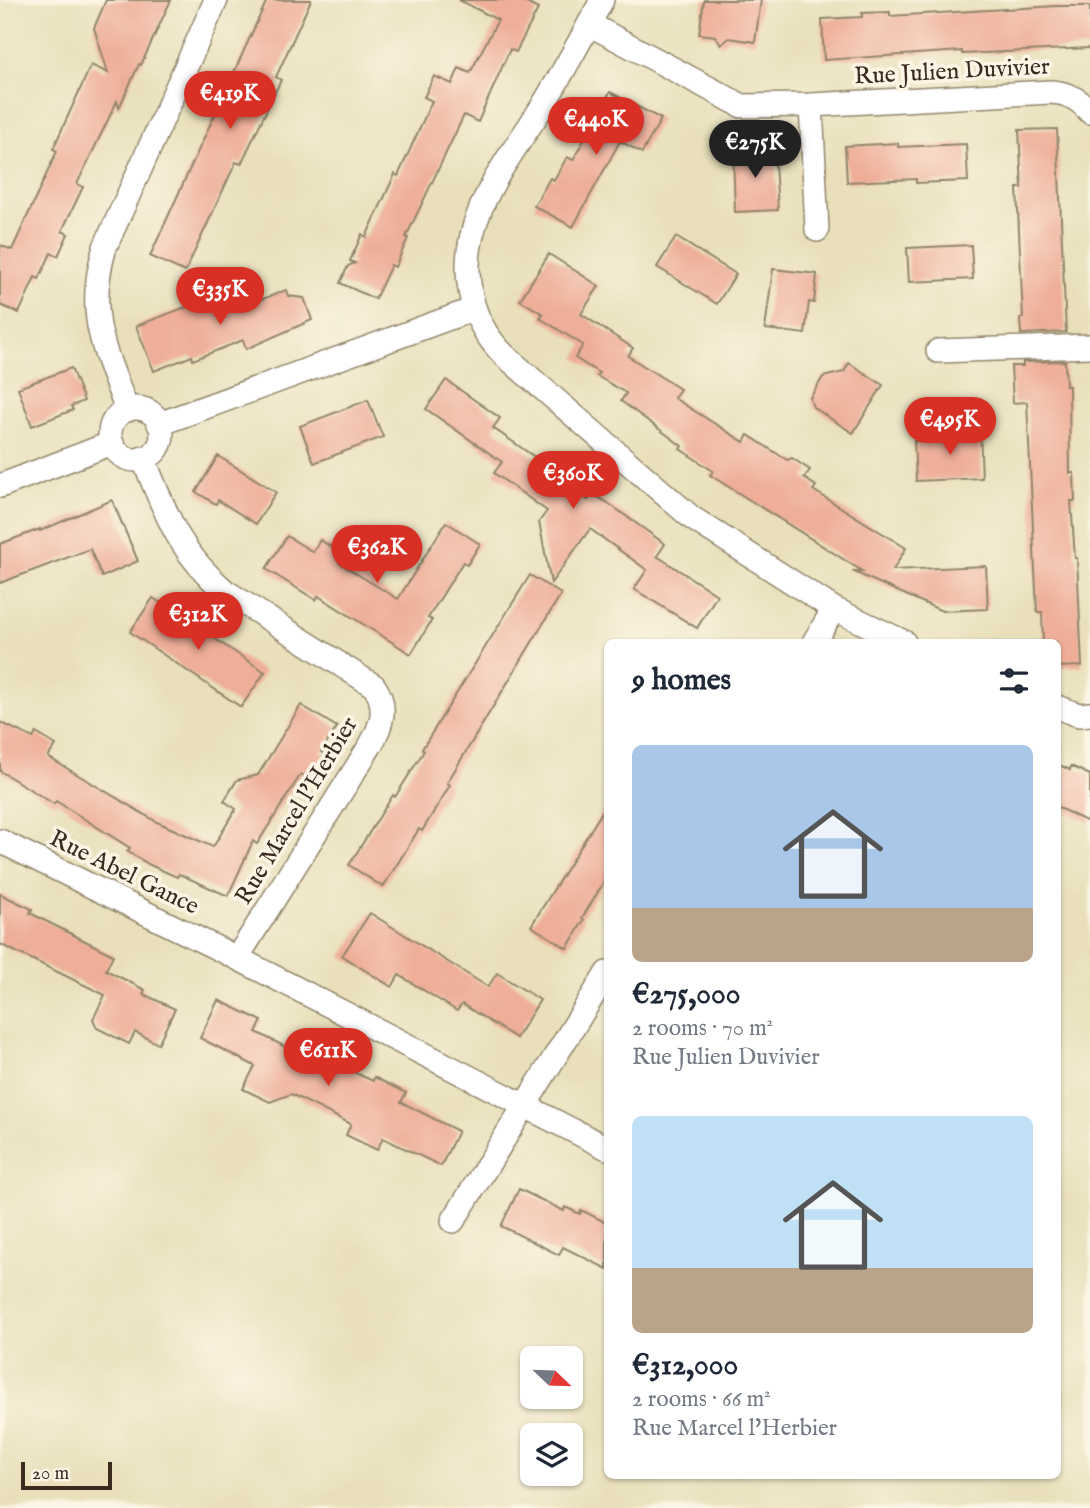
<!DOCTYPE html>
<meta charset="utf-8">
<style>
:root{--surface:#fff;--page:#f2f2f3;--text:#1f2937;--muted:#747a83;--accent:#d93025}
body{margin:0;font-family:"IM FELL English",serif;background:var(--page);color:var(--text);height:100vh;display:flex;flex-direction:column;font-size:26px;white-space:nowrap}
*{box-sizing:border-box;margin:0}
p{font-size:23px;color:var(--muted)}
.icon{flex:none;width:38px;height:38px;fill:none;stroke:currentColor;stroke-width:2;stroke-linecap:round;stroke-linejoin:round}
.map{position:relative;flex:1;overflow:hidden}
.panel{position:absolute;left:604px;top:639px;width:457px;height:840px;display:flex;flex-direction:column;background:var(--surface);border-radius:10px;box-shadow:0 2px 5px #0004}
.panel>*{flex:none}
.needle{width:46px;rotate:113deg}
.buttons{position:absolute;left:520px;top:1346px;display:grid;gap:14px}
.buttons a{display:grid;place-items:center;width:63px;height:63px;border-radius:10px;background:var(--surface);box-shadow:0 2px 5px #0004;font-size:35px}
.scale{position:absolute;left:21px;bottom:18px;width:91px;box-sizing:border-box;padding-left:7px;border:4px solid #3b2a1e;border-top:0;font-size:19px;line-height:24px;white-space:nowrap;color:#3b2a1e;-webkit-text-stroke:5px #fcf5e5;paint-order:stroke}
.price{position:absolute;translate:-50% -60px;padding:0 16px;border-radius:24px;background:var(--accent);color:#fff;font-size:23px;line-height:46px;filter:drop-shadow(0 2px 4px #0008)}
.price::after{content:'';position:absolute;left:50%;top:42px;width:21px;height:16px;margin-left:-10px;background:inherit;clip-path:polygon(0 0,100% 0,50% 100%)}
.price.current{background:#222;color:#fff}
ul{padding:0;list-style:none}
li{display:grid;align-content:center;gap:14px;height:371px;padding:0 28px}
li span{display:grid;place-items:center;height:217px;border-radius:10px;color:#555}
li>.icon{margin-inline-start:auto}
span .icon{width:126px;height:126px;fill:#fffc;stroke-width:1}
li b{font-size:30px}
h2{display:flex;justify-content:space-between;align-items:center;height:84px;padding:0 28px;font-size:30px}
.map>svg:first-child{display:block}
</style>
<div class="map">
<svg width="1090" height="1508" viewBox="0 0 1090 1508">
<rect width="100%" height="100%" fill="#fcf5e5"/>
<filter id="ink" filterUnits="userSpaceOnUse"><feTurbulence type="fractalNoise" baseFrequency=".0143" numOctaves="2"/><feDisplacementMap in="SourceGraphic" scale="14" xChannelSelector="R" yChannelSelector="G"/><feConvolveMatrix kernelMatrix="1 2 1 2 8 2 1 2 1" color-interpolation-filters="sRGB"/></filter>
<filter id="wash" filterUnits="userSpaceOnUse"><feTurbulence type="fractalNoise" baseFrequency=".00686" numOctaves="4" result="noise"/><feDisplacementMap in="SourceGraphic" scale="28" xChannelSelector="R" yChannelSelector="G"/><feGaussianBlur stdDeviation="1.57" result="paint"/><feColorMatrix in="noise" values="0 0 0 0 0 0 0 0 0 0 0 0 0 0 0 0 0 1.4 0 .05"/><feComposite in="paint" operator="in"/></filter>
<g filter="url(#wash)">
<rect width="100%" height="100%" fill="#e9e0bb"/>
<g id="blocks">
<g fill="#eeae98">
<path d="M106,0h65l-30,65 -2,-1 -20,44 -2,-7 -40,83 6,3 -21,44 6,3 -10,22 -7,-3 -12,26 -4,-2 -16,36 -19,-8v-60l12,5 45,-99 -4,-2 38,-84 17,8 -14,-45z"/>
<path d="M267,0h44l-35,77 5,3 -40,84 -5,-2 -51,110 -35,-16z"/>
<path d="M459,0h62l17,9 -22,43 -6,-3 -32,73 -14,-7 -58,122 2,1 -13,29 -4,-2 -16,34 -35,-16 8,-17 7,-3 -5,-2 12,-27 4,3 29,-63 3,2 34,-75 -8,-4 10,-21 18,8 7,-16 11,5 28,-53z"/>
<path d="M704,0h57l-6,42 -26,-4 -8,7 -6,-9 -16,-2z"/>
<path d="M1056,6h34v42l-128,6v-3l-138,9 -2,-41 40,-2v-4l28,-1v4z"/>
<path d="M610,92l51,27 -19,34 -22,-12 -47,86 -39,-21 16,-28 4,2 13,-23 6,3z"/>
<path d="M1057,129l9,203 -45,2 -1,-16h3l-6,-130h5l-3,-58z"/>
<path d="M898,143v4l68,-3 2,37 -52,2v-4l-69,3 -2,-36z"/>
<path d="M774,148l4,62 -43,2 -2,-62z"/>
<path d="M676,237l60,37 -19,30 -60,-37z"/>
<path d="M971,245l2,34 -64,3 -2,-34z"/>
<path d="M549,254l50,32 -18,28 52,34 -5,8 52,33 -6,9 70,44 4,-7 39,25 5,-2 18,12 -6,8 12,8 -3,4 93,58 -13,22 93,-4 2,43 -46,2 -90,-40h10l-152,-96 3,-4 -33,-22 2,-3 -61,-45 5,-8 -29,-17 2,-3 -24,-15 8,-13 -43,-27 3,-4 -23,-14z"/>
<path d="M773,269l44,5 -3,29 -5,-1 -4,32 -40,-5z"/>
<path d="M286,290l2,6 16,2 8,22 -66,29 -3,-9 -50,20 -1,-4 -38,15 -18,-45 63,-24 3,9 44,-16 4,9z"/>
<path d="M1065,361l1,25h3l1,87h4l1,28h-4l4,57h2l5,108 -25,1v-25h-14l-1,-30h-5l-10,-210 -14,1 -2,-37h12v-4z"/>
<path d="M849,363l34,22 -30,48 -40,-26 -3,-9 13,-21 21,-5z"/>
<path d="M71,368l13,33 -13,5 2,4 -41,16 -14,-38z"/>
<path d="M446,380l54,38 -7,10 56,39 -3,4 42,29 4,-6 16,9 57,41 -8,12 60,39 -20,33 -63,-39 13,-19 -57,-41 -39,54 -12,-61 8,-11 -53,-38 8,-11 -76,-53z"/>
<path d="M368,400l15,37 -69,26 -14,-37z"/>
<path d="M980,428l2,50 -66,3 -2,-40 39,-1v-11z"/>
<path d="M218,456l58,36 -20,32 -38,-24 -2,4 -20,-12z"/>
<path d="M112,500l26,61 -36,16 -12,-28 -90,34v-39l40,-15v2z"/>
<path d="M446,522l34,22 -13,21 -4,-3 -35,56 4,2 -21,34 -93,-58 -2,4 -50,-31 21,-33 26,16 7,-12 24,15 -5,8 59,36z"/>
<path d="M530,575l31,19 -114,189 3,2 -28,46 -3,-2 -36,58 -34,-22 44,-70 2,2 29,-46 -2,-2z"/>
<path d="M153,598l112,74 -24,35 -111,-75z"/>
<path d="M301,705l36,22 -16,25 5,3 -15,25 -10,-6 -44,70 -4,-3 -25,55 -49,-22 -2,3 -27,-12 -23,-14 3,-3 -74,-47 -2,3 -54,-33v-49l33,16 3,-5 20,12 -8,12 109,65 56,25 23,-38 -12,-8 13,-21 21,-5z"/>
<path d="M1057,764l13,6 1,-4 19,9v48l-33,-16z"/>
<path d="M607,804v73l-25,41 2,2 -17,28 -36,-22z"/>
<path d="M0,894l32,15 -2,4 83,42 -7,15 39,20 -2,4 32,15 -17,35 -23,-12 -6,12 -32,-16 -4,-9 12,-24 -105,-51z"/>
<path d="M370,913l118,74 9,-14 43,27 -24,38 -54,-34 -5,7 -58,-36 -7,12 -50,-31z"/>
<path d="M218,1000l44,21 -6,11 63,32 2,-5 27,14 1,-3 24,11 1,-4 32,16 -5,9 57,29 -17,35 -58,-28 -6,12 -31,-15 5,-11 -60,-30 -21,8 -27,-13 12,-23 -55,-28z"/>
<path d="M519,1189l45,22 1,-4 15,7 1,-4 26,13v46l-44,-22 -4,8 -58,-29z"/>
</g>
</g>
</g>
<g filter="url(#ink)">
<use href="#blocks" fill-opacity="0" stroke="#92856c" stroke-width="2"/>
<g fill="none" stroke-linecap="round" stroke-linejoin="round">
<defs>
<g id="street">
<path d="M602,0c-19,36 -39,72 -60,107 -35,55 -85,113 -72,183 4,26 15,46 34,65l188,163 142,91 70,33"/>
<path d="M589,24l153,82 69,-1 240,-13c17,1 28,7 39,20"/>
<path d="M811,105l6,125"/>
<path d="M938,351l152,-5"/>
<circle cx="136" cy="434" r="26"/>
<path d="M127,410c-23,-62 -42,-96 -22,-163l111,-247"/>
<path d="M159,424l315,-115"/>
<path d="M143,458c23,55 35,94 82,133l149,95c15,21 7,41 -4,60l-133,212"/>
<path d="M0,486l112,-43"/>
<path d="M814,642l20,-33"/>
<path d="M1057,707l22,8 11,-1"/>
<path d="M0,841l237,117 370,190"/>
<path d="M453,1221l154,-248"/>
</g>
</defs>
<use href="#street" stroke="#92856c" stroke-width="26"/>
<use href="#street" stroke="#fff" stroke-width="23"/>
</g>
</g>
<g text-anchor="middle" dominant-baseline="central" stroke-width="7" stroke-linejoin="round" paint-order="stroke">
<g font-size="24" fill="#3b2a1e" stroke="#fcf5e5">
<text transform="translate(952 72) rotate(-3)">Rue Julien Duvivier</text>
<text transform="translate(297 811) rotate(-59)">Rue Marcel l'Herbier</text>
<text transform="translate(124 873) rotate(26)">Rue Abel Gance</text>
</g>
</g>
</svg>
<div class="buttons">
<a><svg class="needle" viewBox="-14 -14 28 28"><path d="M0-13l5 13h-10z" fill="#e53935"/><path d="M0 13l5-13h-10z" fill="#747a83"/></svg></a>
<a><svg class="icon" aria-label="layers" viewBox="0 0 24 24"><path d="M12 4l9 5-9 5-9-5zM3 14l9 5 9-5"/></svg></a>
</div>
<div class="scale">20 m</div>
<b class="price" style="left:230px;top:131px">€419K</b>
<b class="price" style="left:596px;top:157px">€440K</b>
<b class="price current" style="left:755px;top:180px">€275K</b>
<b class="price" style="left:220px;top:327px">€335K</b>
<b class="price" style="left:950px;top:457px">€495K</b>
<b class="price" style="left:573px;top:511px">€360K</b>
<b class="price" style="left:377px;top:585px">€362K</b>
<b class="price" style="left:198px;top:652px">€312K</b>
<b class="price" style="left:328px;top:1088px">€611K</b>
<section class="panel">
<h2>9 homes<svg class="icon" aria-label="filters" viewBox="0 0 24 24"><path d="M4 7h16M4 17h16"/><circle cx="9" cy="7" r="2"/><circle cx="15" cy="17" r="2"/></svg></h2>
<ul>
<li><span style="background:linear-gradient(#a9c7e8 75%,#b9a48a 0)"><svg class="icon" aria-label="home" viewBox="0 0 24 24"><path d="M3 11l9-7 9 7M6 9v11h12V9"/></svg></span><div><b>€275,000</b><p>2 rooms · 70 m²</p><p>Rue Julien Duvivier</p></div></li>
<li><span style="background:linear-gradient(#bfe0f5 70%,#b9a48a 0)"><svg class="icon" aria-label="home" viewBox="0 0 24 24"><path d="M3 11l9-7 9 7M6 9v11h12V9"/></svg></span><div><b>€312,000</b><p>2 rooms · 66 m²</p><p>Rue Marcel l'Herbier</p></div></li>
</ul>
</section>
</div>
